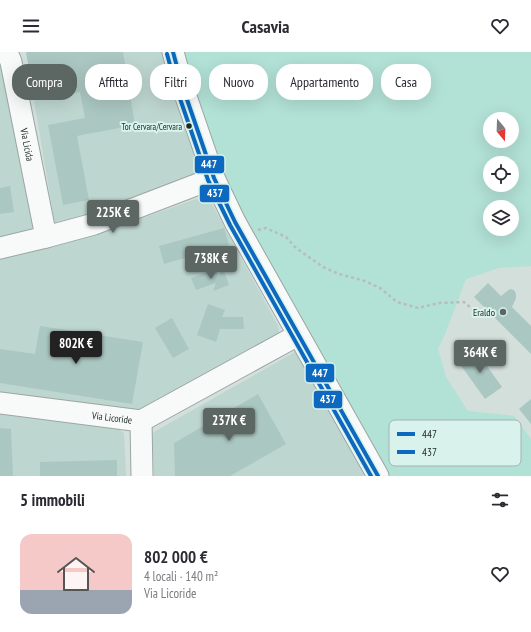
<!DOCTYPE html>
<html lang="it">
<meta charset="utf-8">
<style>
:root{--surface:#fff;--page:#f2f2f3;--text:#2b2b33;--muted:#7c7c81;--accent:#5c6763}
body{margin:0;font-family:"PT Sans Narrow",sans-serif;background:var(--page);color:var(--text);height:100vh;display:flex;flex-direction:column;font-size:15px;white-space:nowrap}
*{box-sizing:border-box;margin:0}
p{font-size:13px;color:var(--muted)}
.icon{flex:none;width:22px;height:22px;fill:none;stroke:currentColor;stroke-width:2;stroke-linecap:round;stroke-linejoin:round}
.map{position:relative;height:424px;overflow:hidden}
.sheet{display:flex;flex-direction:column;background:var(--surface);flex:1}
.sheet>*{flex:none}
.guide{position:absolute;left:12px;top:12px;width:507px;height:36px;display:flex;gap:8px}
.needle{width:26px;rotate:161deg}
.controls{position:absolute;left:483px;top:60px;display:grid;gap:8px}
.controls a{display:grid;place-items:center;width:36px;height:36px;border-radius:50%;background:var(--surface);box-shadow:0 4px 16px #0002;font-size:20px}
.price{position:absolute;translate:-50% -34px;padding:0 9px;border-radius:4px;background:var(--accent);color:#fff;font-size:13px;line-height:26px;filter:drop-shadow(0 1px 2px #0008)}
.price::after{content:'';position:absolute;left:50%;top:24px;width:12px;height:9px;margin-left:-6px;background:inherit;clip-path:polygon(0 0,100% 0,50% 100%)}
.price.on{background:#222;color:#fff}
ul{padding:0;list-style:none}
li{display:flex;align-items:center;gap:12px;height:100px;padding:0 20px}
li span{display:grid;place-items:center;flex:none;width:112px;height:80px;border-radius:12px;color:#555}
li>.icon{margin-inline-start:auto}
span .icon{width:48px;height:48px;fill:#fffc;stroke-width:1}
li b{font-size:17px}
h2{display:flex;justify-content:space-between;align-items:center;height:48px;padding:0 20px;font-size:17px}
.pill{padding:0 14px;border-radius:16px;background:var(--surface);box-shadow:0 4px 16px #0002;font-size:14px;line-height:36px}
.pill.on{background:var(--accent);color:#fff}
header{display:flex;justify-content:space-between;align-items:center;height:52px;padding:0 20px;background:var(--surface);font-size:18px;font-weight:700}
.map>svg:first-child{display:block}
</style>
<header><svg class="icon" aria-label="menu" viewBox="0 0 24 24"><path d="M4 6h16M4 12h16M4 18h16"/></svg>Casavia<svg class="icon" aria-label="heart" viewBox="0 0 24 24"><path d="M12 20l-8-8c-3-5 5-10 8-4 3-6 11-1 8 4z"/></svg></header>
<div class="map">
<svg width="531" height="424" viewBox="0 0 531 424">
<rect width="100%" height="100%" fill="#d2dfdb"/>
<g fill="#bed6d0">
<path d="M26,0h140l5,24 29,94 -3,5 -104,40 -38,10z"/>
<path d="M0,9l5,10 28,154 -3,10 -30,5z"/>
<path d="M196,147l10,1 6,4 66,122 2,11 -142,75 -138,-18v-135l44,-10 88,-27z"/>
<path d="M297,299l72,125h-215l-2,-43z"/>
<path d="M0,359l114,15 10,7 2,43h-126z"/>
</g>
<path fill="#b2e1d6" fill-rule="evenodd" d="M181,0h350v214l-32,2 -33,11 -21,55 -7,15 8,28 22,34 46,5 17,23v37h-145l-126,-220 -37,-80zM490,67h22v22h-22zM490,111h22v22h-22zM490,155h22v22h-22z"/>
<g fill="#abc7c1">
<path d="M26,0h97l12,73 -58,11 12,64 -26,5 -15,-80 37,-7 -5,-26 -45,8z"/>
<path d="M10,134l4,26 -14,2v-26z"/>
<path d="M224,176l5,17 -65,19 -5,-18z"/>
<path d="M222,214l7,19 -16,6 3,-8 -20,7 -5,-12 25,-9 3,7z"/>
<path d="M488,231l13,13 9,-7 4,1 2,4v4l-4,9 19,19v28l-57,-57z"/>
<path d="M208,252l17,6 -3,7h21l1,12h-24l-4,13 -19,-7z"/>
<path d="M172,266l17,31 -16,9 -18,-30z"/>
<path d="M40,274l103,16 -11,62 -132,-21v-34l35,5z"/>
<path d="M474,296l28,39 -17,12 -28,-39z"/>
<path d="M258,342l28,50 -56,32h-55l-1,-33z"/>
<path d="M531,347v25l-12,-15z"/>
<path d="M0,376l11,1 2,47h-13z"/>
<path d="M117,408v16h-77v-14z"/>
</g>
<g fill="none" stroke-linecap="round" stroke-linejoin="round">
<defs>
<g id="minor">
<path id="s1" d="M7,0l4,10 35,175"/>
<path d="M173,0l9,33 32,93 21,44 143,254"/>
<path d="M0,196l46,-11 48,-13 120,-46"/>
<path id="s2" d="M0,351l141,18 157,-86"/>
<path d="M141,369l1,55"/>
</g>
</defs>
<use href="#minor" stroke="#9ca6a3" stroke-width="23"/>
<path stroke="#b8bdbc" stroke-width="2.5" stroke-dasharray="3 3" stroke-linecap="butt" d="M258,178l8,-2 20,9 10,11 27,19 16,7 26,7 15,7 17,14 21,6 21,-5 25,-1 13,11"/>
<use href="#minor" stroke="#f8fafa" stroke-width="21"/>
<defs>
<path id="bus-1" d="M173,0l9,33 32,93 21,44 143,254"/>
<path id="bus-2" d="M167,2l9,33 32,93 22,45 141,251"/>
</defs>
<use href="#bus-1" stroke="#d9f2ec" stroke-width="7"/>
<use href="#bus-2" stroke="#d9f2ec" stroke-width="7"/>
<use href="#bus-1" stroke="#0c69bf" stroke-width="4"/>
<use href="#bus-2" stroke="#0c69bf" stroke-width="4"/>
</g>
<circle fill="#1c2623" stroke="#d9f2ec" stroke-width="1.5" cx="189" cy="74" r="3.5"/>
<circle fill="#5c6763" stroke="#d9f2ec" stroke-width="1.5" cx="503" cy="260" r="4"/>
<g text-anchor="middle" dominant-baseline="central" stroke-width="4" stroke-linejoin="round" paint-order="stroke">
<g font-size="9" fill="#1c2623" stroke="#d9f2ec" text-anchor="end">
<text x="182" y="74">Tor Cervara/Cervara</text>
</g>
<g font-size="10" fill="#1c2623" stroke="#d9f2ec">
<text stroke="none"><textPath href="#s1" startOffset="95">Via Licida</textPath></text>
<text stroke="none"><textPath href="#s2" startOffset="113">Via Licoride</textPath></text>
</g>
<g font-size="10" fill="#1c2623" stroke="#d9f2ec" text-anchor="end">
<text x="495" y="260">Eraldo</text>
</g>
</g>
<rect x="389" y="368" width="132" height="46" rx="6" fill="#d9f2ec" stroke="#a0b5b0" stroke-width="1"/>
<rect x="397" y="380" width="18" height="4" fill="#0c69bf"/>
<rect x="397" y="398" width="18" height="4" fill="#0c69bf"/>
<g font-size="11" fill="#1c2623">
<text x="422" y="386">447</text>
<text x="422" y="404">437</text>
</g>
<g stroke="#d9f2ec" stroke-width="1.5">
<rect x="194" y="103" width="31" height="19" rx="4" fill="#0c69bf"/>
<rect x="199" y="132" width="31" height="19" rx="4" fill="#0c69bf"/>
<rect x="305" y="311" width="30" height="20" rx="4" fill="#0c69bf"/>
<rect x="313" y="338" width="30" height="19" rx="4" fill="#0c69bf"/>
</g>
<g font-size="11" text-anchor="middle" font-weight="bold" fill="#fff">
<text x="209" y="116">447</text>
<text x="215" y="145">437</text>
<text x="320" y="325">447</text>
<text x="328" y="351">437</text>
</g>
</svg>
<div class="controls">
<a><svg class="needle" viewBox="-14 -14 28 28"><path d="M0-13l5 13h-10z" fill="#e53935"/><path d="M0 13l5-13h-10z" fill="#7c7c81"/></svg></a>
<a><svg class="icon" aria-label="locate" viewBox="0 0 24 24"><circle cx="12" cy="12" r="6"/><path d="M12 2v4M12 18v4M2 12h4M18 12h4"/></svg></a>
<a><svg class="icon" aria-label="layers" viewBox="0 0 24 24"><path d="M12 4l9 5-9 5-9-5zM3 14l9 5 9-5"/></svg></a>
</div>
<b class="price" style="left:113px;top:182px">225K €</b>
<b class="price" style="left:211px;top:228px">738K €</b>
<b class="price on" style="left:76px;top:313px">802K €</b>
<b class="price" style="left:480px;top:322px">364K €</b>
<b class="price" style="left:229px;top:390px">237K €</b>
<div class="guide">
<a class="pill on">Compra</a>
<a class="pill">Affitta</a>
<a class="pill">Filtri</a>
<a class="pill">Nuovo</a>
<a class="pill">Appartamento</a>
<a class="pill">Casa</a>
</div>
</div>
<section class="sheet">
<h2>5 immobili<svg class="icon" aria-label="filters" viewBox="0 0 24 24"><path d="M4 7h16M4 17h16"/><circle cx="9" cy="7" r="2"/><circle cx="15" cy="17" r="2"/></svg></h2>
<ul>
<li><span style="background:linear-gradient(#f6c9c9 70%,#9aa5b1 0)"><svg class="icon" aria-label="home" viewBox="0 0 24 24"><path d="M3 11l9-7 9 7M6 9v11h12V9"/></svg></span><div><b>802 000 €</b><p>4 locali · 140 m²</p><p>Via Licoride</p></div><svg class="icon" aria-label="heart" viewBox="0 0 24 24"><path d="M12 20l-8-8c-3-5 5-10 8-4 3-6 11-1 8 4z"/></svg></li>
</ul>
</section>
